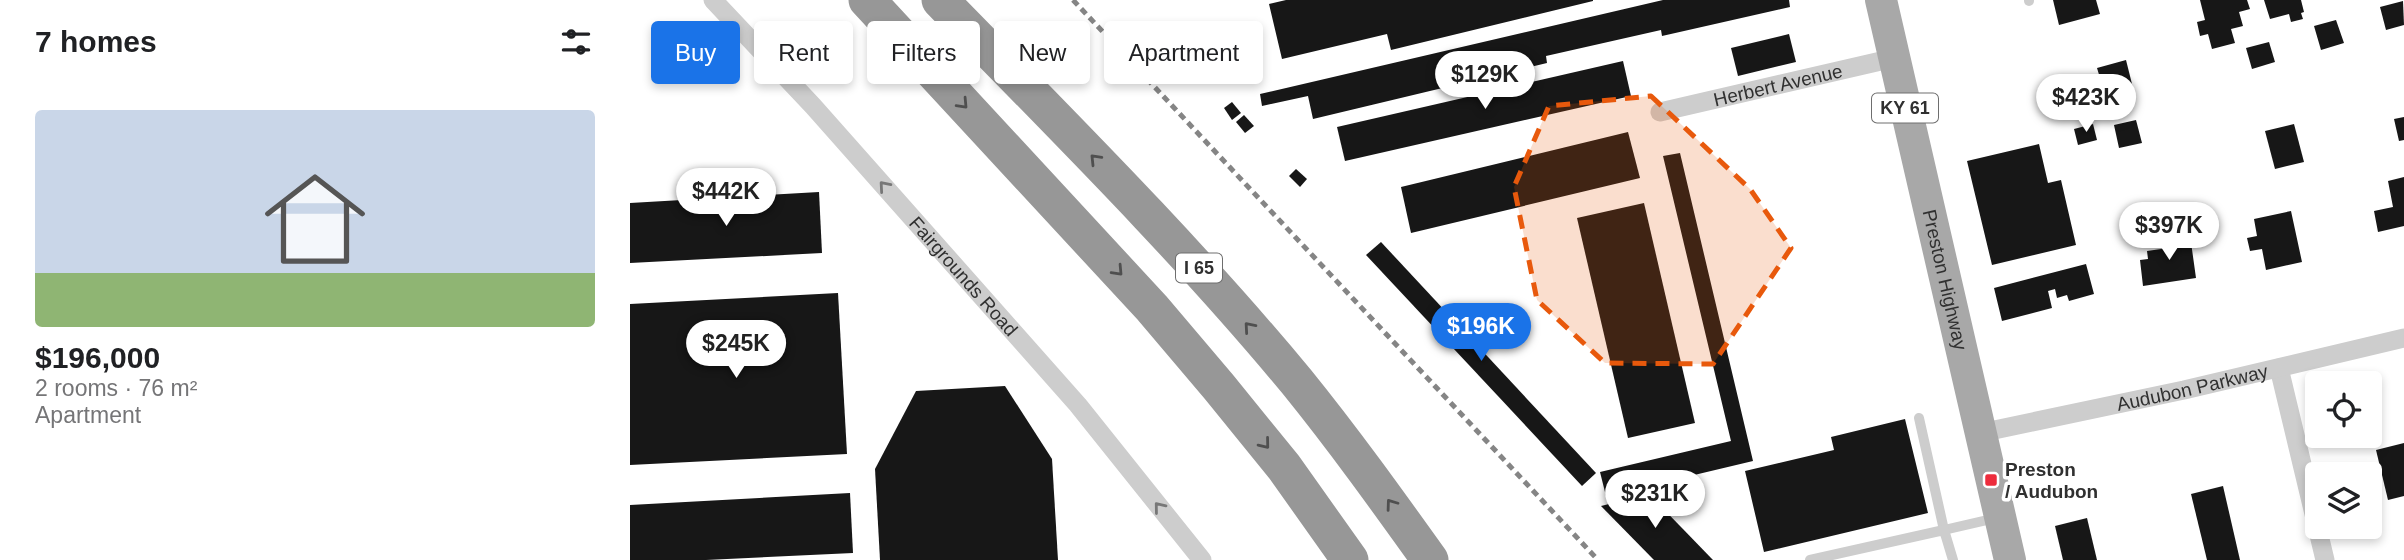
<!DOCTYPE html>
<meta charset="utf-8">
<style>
:root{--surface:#fff;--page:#f2f2f2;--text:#202124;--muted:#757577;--line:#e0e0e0;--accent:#1a73e8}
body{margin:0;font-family:Helvetica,sans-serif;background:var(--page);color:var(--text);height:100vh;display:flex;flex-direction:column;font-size:26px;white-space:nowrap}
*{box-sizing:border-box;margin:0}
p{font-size:23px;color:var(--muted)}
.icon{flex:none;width:38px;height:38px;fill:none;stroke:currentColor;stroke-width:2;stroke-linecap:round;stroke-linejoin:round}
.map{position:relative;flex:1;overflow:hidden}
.sheet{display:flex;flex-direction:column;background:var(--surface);width:630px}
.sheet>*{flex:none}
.guide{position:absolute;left:21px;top:21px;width:665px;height:63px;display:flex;gap:14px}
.buttons{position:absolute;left:1675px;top:371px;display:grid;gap:14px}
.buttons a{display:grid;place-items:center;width:77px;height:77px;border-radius:7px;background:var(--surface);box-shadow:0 4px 10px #0003;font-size:35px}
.price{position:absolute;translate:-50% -60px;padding:0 16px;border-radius:24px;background:#fff;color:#222;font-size:23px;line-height:46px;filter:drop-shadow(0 2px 4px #0008)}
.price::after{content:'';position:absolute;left:50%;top:42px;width:21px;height:16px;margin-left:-10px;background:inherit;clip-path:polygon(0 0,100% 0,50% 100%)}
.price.current{background:var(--accent);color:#fff}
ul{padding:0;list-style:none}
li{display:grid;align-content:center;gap:14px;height:371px;padding:0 35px}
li+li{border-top:2px solid var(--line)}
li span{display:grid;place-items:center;height:217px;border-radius:7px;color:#555}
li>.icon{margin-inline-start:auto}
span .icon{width:126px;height:126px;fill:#fffc;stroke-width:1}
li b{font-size:30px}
h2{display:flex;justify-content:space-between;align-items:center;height:84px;padding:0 35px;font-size:30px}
.chip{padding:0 24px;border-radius:7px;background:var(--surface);box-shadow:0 4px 10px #0003;font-size:24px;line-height:63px}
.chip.current{background:var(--accent);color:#fff}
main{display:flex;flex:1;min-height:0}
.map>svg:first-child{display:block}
</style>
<main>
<section class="sheet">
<h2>7 homes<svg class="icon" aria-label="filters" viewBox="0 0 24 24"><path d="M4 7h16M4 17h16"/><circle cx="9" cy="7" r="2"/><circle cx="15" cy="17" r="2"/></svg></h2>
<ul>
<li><span style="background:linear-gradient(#c9d6e8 75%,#8fb573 0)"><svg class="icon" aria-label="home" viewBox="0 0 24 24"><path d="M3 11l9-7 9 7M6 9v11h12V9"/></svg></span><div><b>$196,000</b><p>2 rooms · 76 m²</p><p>Apartment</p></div></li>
</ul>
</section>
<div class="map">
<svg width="1774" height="560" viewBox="0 0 1774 560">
<rect width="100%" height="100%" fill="#fff"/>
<g fill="#171717">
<path d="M656,0h307v1l-202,49 -4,-16 -105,25 -13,-55z"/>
<path d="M1033,0h126l1,7 -128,29 -1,-6 -115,26 1,7 -234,56 -5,-23 -46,10 -2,-12z"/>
<path d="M1423,0h43l4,14 -41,11z"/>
<path d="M1570,0h47l3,9 -11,3 4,14 -12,3 4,14 -23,6 -4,-15 -8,2 -3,-14 8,-2z"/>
<path d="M1634,0h37l3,12 -3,1 2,6 -12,3 -2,-8 -19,5z"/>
<path d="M1773,1l1,24 -18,5 -6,-23z"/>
<path d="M1706,20l8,23 -23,7 -7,-24z"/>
<path d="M1159,34l7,28 -58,14 -7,-28z"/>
<path d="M1639,42l6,20 -23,7 -6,-21z"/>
<path d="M1496,60l8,32 -14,3 -2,-8 -14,4 -7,-23z"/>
<path d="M993,61l8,35 -286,65 -8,-34z"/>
<path d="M602,102l9,11 -9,7 -8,-12z"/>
<path d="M614,115l10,11 -9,7 -9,-11z"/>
<path d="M1774,117v23l-5,1 -5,-22z"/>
<path d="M1506,120l6,23 -23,5 -5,-23z"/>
<path d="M1463,124l4,16 -19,5 -4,-16z"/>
<path d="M1664,124l10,38 -29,7 -10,-38z"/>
<path d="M998,132l12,46 -229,55 -10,-46z"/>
<path d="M1409,144l9,39 13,-3 15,65 -84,20 -25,-104z"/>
<path d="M1050,153l73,308 -147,35 -6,-24 131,-31 -68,-285z"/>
<path d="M666,169l11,10 -7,8 -11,-11z"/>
<path d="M1774,177v49l-26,6 -4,-21 19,-4 -5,-26z"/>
<path d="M189,192l3,61 -192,10v-60z"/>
<path d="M1014,203l51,220 -67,15 -51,-220z"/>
<path d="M1661,211l11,51 -36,8 -4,-21 -12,2 -3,-13 10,-2 -3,-17z"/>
<path d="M1548,235v2l12,-2 6,43 -53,8 -3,-26 8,-1 -1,-8 21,-3 -2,-12z"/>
<path d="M751,242l215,231 -14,13 -216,-231z"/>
<path d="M1456,264l8,30 -25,7 -2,-6 -10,3 -2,-9 -7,2 4,17 -50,13 -8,-33z"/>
<path d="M208,293l9,161 -217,11v-161z"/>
<path d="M375,386l47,73 6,101h-178l-5,-91 41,-78z"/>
<path d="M1275,419l23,94 -164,39 -19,-81 89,-21 -3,-13z"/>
<path d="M1774,443v53l-16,4 -12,-50z"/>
<path d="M1593,486l17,74h-33l-16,-66z"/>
<path d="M220,493l3,60 -147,7h-76v-55z"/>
<path d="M1019,494l64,66h-59l-53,-54z"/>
<path d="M1457,518l10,42h-34l-8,-34z"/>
</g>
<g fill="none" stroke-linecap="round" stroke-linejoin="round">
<g stroke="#cdcdcd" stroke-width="10">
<path d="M1399,0v1"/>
<path d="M1289,418l25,112 52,-12"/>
<path d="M1180,560l134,-30 9,30"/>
</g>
<g stroke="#cdcdcd" stroke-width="19">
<path id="s1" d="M83,0l100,106 265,299 124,155"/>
<path id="s2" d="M1030,112l234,-54"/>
<path d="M1649,368l46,192"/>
<path id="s3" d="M1350,433l204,-43 220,-52"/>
</g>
<path stroke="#a8a8a8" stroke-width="32" id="s4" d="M1251,0l129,560"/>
<g stroke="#979797" stroke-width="37">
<path d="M237,0l285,308 67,79 65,80 66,93"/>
<path d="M310,0c122,125 246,248 357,382 47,58 90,118 133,178"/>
</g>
<path stroke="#858585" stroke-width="5" stroke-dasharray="7 5" stroke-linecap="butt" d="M443,0l525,560"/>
</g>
<defs><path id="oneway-chevron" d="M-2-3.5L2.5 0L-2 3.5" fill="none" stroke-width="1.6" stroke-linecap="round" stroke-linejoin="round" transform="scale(1.75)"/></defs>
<g stroke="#4f4f4f">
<use href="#oneway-chevron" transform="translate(333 104) rotate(47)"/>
<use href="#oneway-chevron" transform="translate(465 159) rotate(-134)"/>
<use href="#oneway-chevron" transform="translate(488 271) rotate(47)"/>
<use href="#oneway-chevron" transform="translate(619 327) rotate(-131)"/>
<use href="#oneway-chevron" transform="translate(635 444) rotate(51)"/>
<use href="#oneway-chevron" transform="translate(761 504) rotate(-126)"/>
</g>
<g stroke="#777">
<use href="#oneway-chevron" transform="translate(254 186) rotate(-131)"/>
<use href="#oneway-chevron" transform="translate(529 507) rotate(-129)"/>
</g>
<path fill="#e8590c" fill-opacity="0.2" stroke="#e8590c" stroke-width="5" stroke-dasharray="14 9" stroke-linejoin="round" d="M1021,96l99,93 41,59 -78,116 -108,-1 -68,-63 -23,-113 35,-81z"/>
<rect fill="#ed2c3c" stroke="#fff" stroke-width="2.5" x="1354" y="473" width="14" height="14" rx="3.5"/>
<g text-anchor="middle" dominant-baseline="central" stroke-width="7" stroke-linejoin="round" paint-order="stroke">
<g fill="#fff" stroke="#6e6e6e" stroke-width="2">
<rect x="1242" y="93.5" width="66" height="29" rx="5"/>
<rect x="546" y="253.5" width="46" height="29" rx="5"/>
</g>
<g font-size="18" font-weight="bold" fill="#303030">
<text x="1275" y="108">KY 61</text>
<text x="569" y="268">I 65</text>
</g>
<g font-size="19" fill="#303030" stroke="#fff">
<text stroke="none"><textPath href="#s2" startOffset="121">Herbert Avenue</textPath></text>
<text stroke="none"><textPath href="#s1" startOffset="373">Fairgrounds Road</textPath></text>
<text stroke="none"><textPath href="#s4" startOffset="287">Preston Highway</textPath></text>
<text stroke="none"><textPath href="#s3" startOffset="217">Audubon Parkway</textPath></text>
</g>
<g font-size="19" font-weight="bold" fill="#303030" stroke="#fff" text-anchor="start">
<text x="1375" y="469">Preston<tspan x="1375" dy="22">/ Audubon</tspan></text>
</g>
</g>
</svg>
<div class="buttons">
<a><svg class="icon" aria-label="locate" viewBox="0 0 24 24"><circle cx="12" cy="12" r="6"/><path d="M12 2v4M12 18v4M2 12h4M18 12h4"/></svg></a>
<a><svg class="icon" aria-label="layers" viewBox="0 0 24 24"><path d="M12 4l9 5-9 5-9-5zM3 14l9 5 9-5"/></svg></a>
</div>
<b class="price" style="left:855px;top:111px">$129K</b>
<b class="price" style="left:1456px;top:134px">$423K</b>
<b class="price" style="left:96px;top:228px">$442K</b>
<b class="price" style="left:1539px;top:262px">$397K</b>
<b class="price current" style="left:851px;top:363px">$196K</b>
<b class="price" style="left:106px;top:380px">$245K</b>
<b class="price" style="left:1025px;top:530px">$231K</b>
<div class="guide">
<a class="chip current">Buy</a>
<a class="chip">Rent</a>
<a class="chip">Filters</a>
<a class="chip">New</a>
<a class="chip">Apartment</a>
</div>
</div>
</main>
